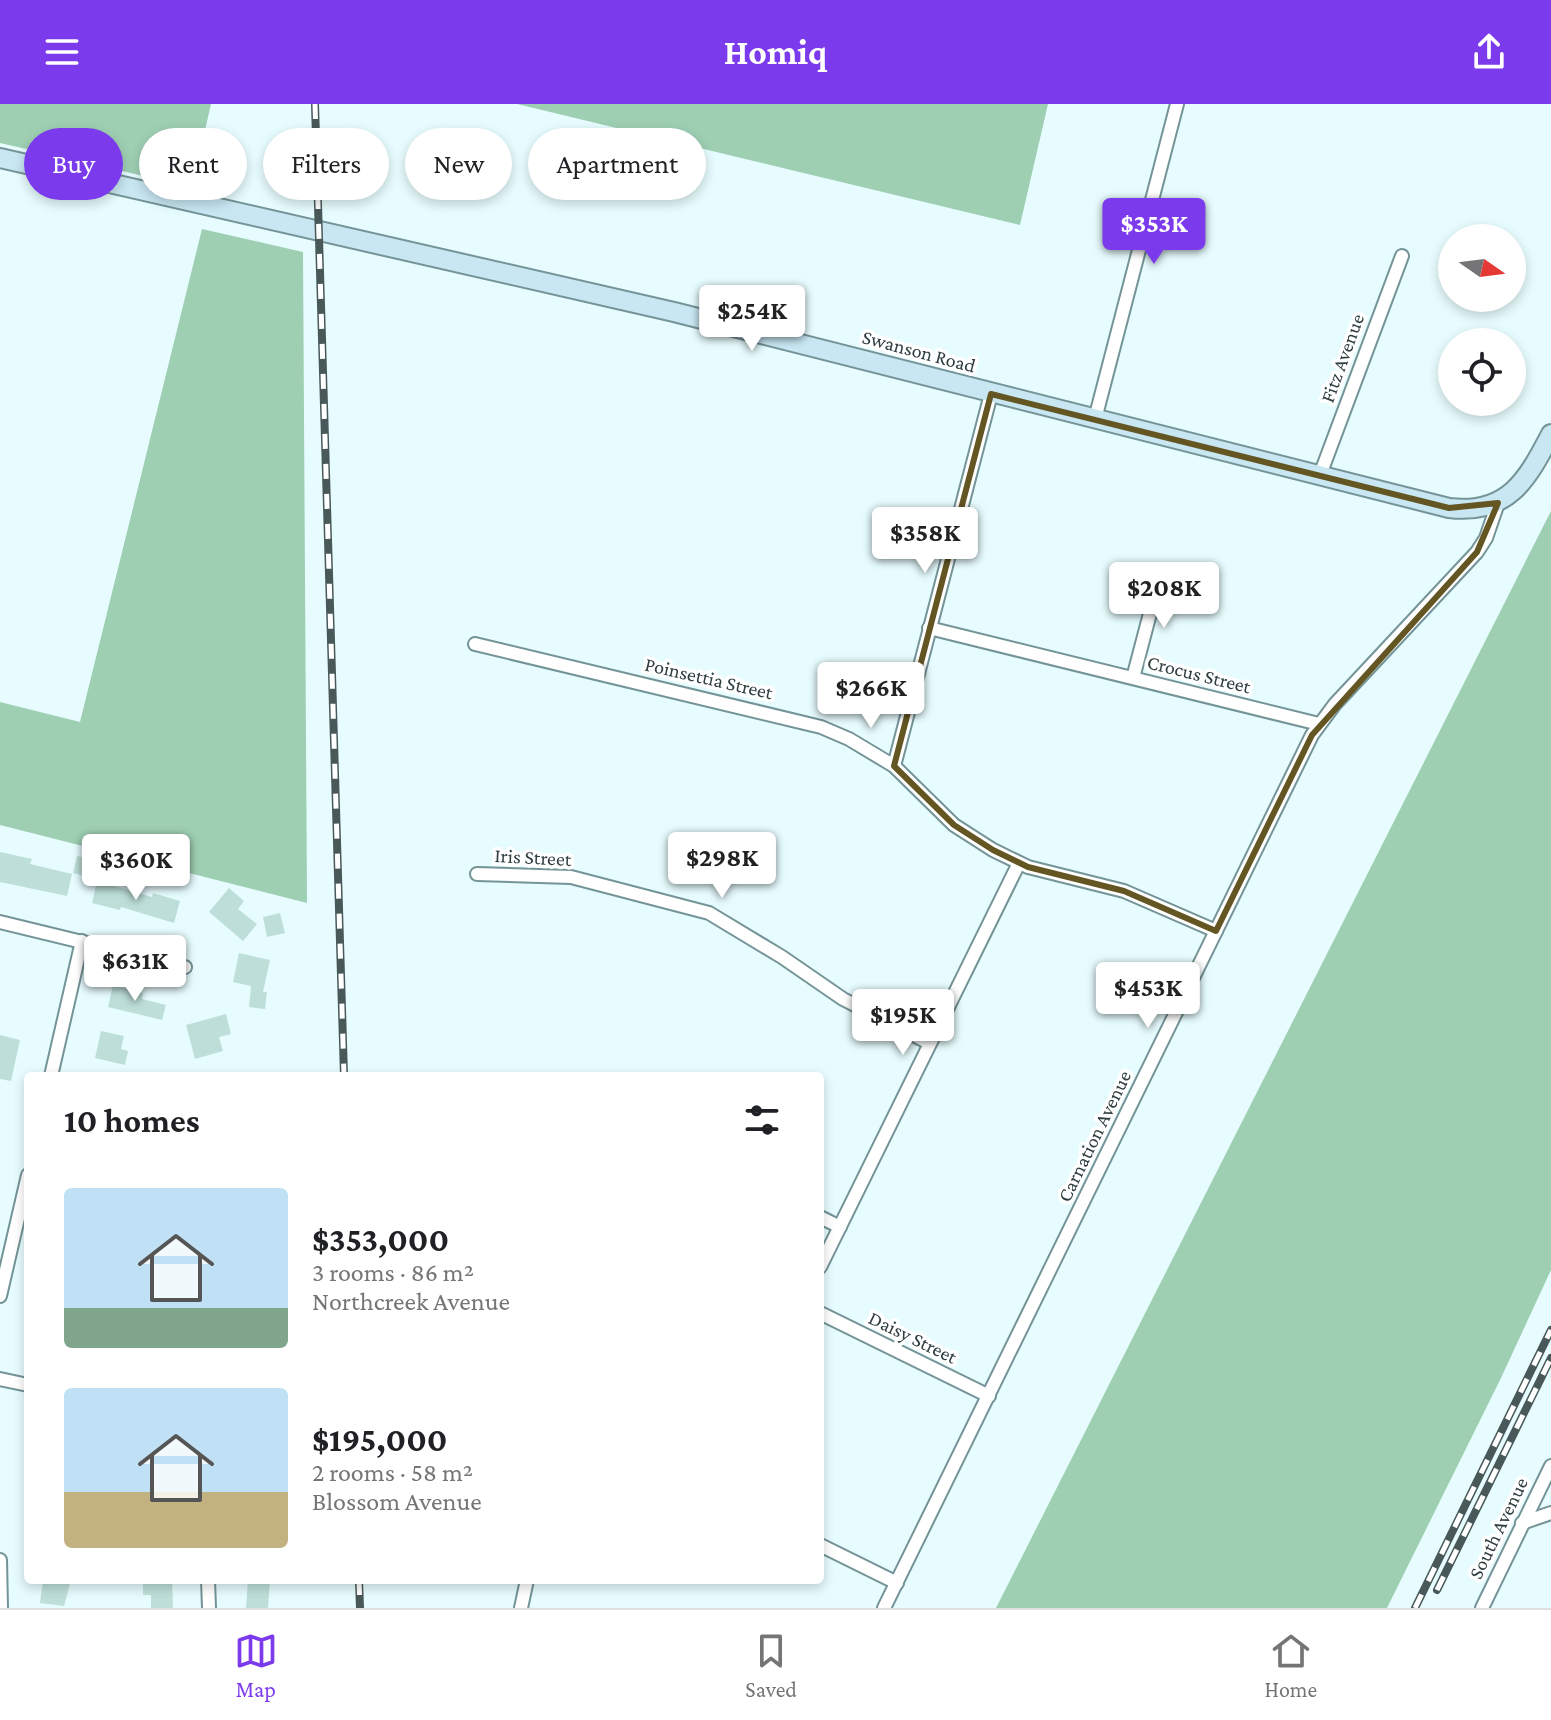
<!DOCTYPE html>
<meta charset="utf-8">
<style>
:root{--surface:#fff;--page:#f6f6f6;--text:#202124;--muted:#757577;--line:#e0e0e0;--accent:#7c3aed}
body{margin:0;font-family:"Crimson Pro",serif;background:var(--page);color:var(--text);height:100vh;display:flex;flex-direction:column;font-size:30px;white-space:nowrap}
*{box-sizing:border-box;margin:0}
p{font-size:26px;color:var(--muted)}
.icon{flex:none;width:44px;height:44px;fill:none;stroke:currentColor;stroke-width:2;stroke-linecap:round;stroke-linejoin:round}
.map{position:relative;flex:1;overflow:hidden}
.side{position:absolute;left:24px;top:968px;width:800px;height:512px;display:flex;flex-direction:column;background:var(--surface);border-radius:8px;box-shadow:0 4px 12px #0003}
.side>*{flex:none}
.hud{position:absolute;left:24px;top:24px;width:800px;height:72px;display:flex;gap:16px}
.needle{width:52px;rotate:104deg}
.controls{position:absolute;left:1438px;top:120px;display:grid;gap:16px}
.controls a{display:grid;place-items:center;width:88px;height:88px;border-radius:50%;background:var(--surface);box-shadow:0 4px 12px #0003;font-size:40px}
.price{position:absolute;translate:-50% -68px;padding:0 18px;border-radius:8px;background:#fff;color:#222;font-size:26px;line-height:52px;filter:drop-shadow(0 2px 4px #0008)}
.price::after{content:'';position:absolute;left:50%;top:48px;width:24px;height:18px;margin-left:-12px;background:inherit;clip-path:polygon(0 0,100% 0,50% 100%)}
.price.selected{background:var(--accent);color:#fff}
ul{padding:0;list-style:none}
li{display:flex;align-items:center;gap:24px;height:200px;padding:0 40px}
li span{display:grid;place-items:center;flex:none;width:224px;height:160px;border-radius:8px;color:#555}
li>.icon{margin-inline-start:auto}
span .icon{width:96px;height:96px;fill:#fffc;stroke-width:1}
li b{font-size:34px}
h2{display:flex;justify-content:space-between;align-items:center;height:96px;padding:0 40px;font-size:34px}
.chip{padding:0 28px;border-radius:36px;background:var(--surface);box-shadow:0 4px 12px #0003;font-size:28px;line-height:72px}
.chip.selected{background:var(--accent);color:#fff}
header{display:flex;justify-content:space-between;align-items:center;height:104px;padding:0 40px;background:var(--accent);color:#fff;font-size:36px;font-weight:700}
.tab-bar{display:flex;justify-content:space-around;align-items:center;height:112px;border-top:2px solid var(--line);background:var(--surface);font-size:22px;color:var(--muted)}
.tab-bar a{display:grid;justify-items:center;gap:4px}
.tab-bar .selected{color:var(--accent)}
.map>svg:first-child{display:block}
</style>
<header><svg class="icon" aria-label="menu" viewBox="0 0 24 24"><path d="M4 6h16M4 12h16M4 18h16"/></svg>Homiq<svg class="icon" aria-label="share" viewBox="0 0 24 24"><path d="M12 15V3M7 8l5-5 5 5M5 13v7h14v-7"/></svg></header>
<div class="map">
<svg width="1551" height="1504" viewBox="0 0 1551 1504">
<rect width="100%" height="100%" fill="#e7fcfe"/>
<g fill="#9ecfb3">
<path d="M0,0h211l-19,83 -192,-44z"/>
<path d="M517,0h531l-28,121z"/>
<path d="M202,125l101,23 4,651 -307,-78v-123l80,20z"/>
<path d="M1551,407v759l-51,110 -113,228h-391z"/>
</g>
<g fill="#bedfd9">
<path d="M0,748l32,7 -2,5 42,10 -5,22 -67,-14z"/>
<path d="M77,752l16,3 -5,18 -15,-4z"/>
<path d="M97,777l55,16 1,-4 27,8 -6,22 -53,-16 -1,3 -28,-7z"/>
<path d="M229,784l15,13 -6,8 19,15 -14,17 -34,-29z"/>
<path d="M280,809l5,20 -18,4 -4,-20z"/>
<path d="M239,849l31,7 -7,32h4l-2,17 -16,-2 2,-21 -18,-4z"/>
<path d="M113,881l30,8 -1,6 24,6 -4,15 -54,-13z"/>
<path d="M226,910l5,20 -12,3 4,14 -28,8 -9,-34z"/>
<path d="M101,927l23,5 -3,13 7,2 -3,14 -30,-7z"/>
<path d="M0,931l20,5 -9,41 -11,-2z"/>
<path d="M43,1476h28l-7,26 -24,-3z"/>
<path d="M143,1476h29l1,28h-22v-13h-8z"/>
<path d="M248,1476l22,1 -2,27h-22z"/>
</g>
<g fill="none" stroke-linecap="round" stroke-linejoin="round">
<defs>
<g id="street">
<path d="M1095,315l82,-315"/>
<path d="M1320,371l82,-219"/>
<path d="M929,524l390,96"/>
<path d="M475,540l346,83 28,12 45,27 60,59 39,25 35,17 96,24 92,40"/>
<path d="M1133,574l20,-76 25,-31"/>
<path d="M894,662l97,-372"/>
<path d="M477,770l94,3 138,36 73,44 61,42 86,44"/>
<path d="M0,818l185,45"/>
<path d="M51,972l31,-135"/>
<path d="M820,1113l20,10"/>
<path d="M820,1163l199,-404"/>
<path d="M0,1192l28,-121"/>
<path d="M820,1209l169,83"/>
<path d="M0,1275l28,6"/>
<path d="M1522,1419l29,-10"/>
<path d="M820,1441l77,38"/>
<path d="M0,1456l1,48"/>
<path d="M208,1476l1,28"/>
<path d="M521,1504l6,-28"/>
<path d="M884,1504l428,-873 23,-31 142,-152 9,-14 12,-35"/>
<path d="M1482,1504l69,-142"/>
</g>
<path id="secondary" d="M0,54l674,154 775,196c59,7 78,-28 102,-74"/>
</defs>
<use href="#street" stroke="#749498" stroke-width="16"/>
<use href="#secondary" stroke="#749498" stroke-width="22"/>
<use href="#street" stroke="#fff" stroke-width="12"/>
<use href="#secondary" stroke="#c8e7f2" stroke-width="18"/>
<defs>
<g id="rail">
<path d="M315,0l29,972"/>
<path d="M359,1476l1,28"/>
<path d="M1437,1486l114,-232"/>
<path d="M1415,1504l136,-278"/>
</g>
</defs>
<use href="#rail" stroke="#495859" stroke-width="8"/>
<use href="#rail" stroke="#fff" stroke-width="5" stroke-dasharray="15" stroke-linecap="butt"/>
</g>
<path fill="none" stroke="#645623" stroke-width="6" stroke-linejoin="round" d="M991,290l458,114 49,-5 -21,49 -165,183 -96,196 -92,-40 -96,-24 -35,-17 -39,-25 -60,-59z"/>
<g text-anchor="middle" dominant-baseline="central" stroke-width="7" stroke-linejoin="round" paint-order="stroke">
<g font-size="20" fill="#303e3f" stroke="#fff">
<text transform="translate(919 247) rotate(15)">Swanson Road</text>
<text transform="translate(1342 254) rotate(-70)">Fitz Avenue</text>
<text transform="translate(1199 570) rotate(14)">Crocus Street</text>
<text transform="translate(709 574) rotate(13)">Poinsettia Street</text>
<text transform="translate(533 753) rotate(3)">Iris Street</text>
<text transform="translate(1094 1032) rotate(-64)">Carnation Avenue</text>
<text transform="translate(913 1233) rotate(26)">Daisy Street</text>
<text transform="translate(1498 1424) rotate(-64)">South Avenue</text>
</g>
</g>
</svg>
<div class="controls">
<a><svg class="needle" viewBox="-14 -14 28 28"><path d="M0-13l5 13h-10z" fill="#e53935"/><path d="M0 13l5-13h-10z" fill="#757577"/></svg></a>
<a><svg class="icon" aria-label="locate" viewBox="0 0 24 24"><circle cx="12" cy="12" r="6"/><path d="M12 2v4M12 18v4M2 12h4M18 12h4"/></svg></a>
</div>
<b class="price selected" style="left:1154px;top:162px">$353K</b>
<b class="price" style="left:752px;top:249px">$254K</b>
<b class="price" style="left:925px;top:471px">$358K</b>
<b class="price" style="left:1164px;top:526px">$208K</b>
<b class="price" style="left:871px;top:626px">$266K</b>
<b class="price" style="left:722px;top:796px">$298K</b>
<b class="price" style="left:136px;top:798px">$360K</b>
<b class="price" style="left:135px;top:899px">$631K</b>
<b class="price" style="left:1148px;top:926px">$453K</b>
<b class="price" style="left:903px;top:953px">$195K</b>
<div class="hud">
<a class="chip selected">Buy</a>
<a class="chip">Rent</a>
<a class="chip">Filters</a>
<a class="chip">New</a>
<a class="chip">Apartment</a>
</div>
<section class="side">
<h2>10 homes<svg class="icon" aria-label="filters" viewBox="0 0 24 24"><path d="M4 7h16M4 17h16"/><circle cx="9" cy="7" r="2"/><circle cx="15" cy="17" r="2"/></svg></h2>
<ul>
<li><span style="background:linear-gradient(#bfe0f5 75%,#7fa58c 0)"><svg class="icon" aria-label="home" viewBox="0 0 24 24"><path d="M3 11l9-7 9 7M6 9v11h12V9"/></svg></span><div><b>$353,000</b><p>3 rooms · 86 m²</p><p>Northcreek Avenue</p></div></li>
<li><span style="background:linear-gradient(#bfe0f5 65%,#c2b280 0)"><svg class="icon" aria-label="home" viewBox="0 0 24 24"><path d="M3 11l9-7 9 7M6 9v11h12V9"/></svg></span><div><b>$195,000</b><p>2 rooms · 58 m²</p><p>Blossom Avenue</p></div></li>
</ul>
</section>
</div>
<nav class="tab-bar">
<a class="selected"><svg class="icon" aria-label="map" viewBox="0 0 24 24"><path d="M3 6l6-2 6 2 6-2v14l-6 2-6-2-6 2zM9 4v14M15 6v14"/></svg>Map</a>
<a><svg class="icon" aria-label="saved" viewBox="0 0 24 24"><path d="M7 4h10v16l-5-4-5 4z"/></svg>Saved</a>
<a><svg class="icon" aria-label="home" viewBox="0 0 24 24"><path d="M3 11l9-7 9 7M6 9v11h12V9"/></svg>Home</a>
</nav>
